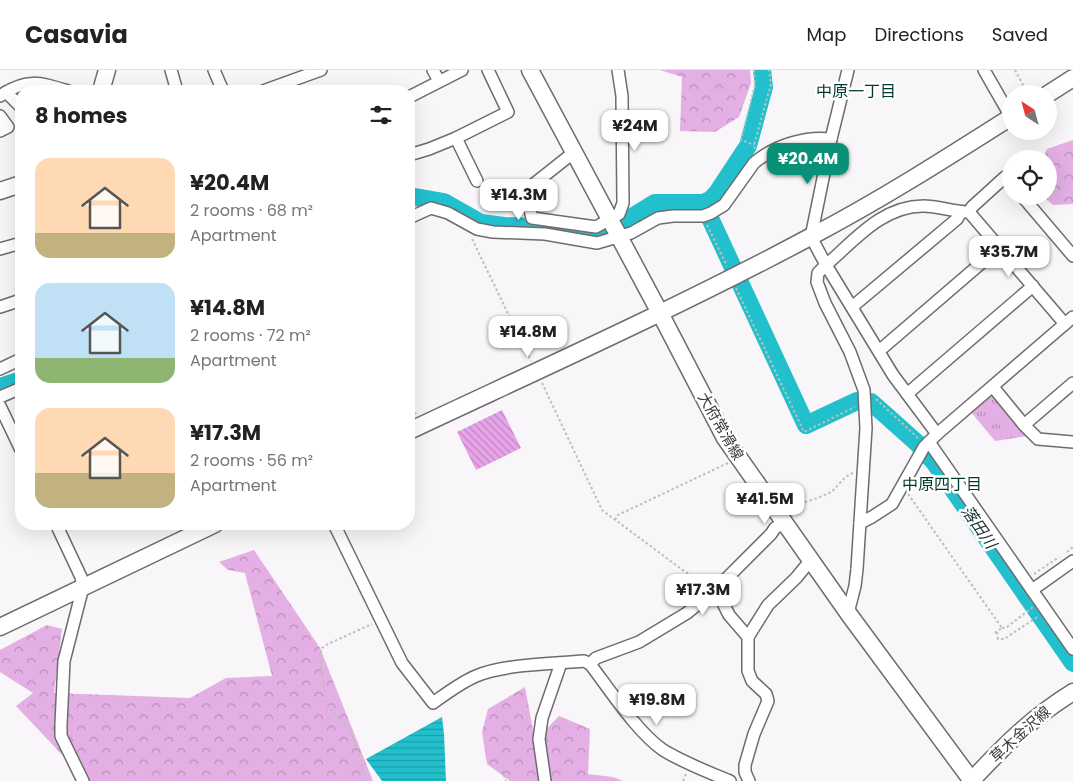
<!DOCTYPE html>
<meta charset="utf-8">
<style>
:root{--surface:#fff;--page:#f6f6f6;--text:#222;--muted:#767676;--line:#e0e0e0;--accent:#089078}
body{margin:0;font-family:Poppins,"Noto Sans JP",sans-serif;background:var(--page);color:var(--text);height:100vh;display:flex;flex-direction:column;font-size:19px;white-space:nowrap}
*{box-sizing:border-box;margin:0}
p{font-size:16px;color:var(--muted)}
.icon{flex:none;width:28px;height:28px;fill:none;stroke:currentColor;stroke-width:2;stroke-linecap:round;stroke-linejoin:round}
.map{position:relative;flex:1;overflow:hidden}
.sheet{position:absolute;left:15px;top:15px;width:400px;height:445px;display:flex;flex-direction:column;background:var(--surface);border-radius:20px;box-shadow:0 5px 20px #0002}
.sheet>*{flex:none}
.needle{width:32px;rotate:324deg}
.fabs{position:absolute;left:1002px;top:15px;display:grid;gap:10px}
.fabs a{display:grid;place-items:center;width:55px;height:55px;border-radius:50%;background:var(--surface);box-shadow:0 5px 20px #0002;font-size:25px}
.price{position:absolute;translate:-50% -42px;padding:0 11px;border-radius:10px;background:#fff;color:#222;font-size:16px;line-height:32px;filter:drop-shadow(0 1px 2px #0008)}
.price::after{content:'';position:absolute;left:50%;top:30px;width:15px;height:11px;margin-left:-8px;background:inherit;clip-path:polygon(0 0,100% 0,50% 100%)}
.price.on{background:var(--accent);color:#fff}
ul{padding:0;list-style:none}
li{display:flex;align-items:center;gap:15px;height:125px;padding:0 20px}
li span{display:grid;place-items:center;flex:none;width:140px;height:100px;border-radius:15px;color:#555}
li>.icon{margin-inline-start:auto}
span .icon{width:60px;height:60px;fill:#fffc;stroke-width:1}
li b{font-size:21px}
h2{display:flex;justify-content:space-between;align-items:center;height:60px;padding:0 20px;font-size:21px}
header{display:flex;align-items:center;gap:30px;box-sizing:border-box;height:70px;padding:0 25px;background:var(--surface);border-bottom:1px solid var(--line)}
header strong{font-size:24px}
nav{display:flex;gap:28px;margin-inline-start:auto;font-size:18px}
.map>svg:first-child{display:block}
</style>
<header>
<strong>Casavia</strong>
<nav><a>Map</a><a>Directions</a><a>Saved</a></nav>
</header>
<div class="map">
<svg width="1073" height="711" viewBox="0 0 1073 711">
<defs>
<pattern id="grass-tufts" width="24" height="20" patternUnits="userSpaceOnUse" patternTransform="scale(1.25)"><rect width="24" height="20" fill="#e3afe4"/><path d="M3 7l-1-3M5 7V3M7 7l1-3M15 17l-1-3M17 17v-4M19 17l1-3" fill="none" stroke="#b98fba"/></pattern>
<pattern id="forest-crowns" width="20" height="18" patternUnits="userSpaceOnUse" patternTransform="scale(1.25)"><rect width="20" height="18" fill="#e3afe4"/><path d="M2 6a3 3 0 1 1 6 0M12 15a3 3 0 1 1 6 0" fill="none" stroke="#b98fba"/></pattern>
<pattern id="water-rules" width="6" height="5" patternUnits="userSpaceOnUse" patternTransform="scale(1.25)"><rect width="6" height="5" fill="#21c0cc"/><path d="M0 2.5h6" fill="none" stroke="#1e9da7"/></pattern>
<pattern id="building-back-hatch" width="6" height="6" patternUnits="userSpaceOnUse" patternTransform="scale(1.25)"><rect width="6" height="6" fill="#e8a4ea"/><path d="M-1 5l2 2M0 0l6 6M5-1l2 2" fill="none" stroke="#bd87bf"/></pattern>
</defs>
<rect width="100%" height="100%" fill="#f8f6f8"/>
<path fill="url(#grass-tufts)" d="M988,327h8l31,39 -32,5 -24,-29z"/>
<g fill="url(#forest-crowns)">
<path d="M660,0h90l1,13 -12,34 -24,15 -35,-1 2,-54z"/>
<path d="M1073,70v64l-20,1 -10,-9h6v-37h-6l4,-10z"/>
<path d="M254,480l66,98 53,133h-293l-12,-20 -52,-55 17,-13 -33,-21v-22l47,-25 15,4 -8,64 136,5 36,-20 46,-2 -27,-103 -17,-3 -9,-8z"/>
<path d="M525,617l10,54 24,-25 31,13 -2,45 25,3 10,4h-113l-23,-17 -5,-32 6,-23z"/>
</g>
<path fill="url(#water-rules)" d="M442,647l2,17 2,47h-64l-16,-22z"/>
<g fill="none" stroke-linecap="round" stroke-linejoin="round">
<g stroke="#21c0cc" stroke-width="18">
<path d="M409,126l35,6 37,21 23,3 33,1 54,8 28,-10 36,-22h48l7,-3 7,-7 31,-47 16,-59 -2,-17"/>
<path d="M703,133l103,222 51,-24"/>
<path d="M0,317l21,-7"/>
<path d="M871,332l46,41 17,19 139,201"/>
</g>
</g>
<path fill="url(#building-back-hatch)" d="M502,340l19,38 -45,22 -19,-38z"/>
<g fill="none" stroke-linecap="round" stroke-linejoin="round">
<defs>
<g id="street">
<path d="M171,0l6,21"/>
<path d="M214,0l9,21"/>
<path d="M433,0l6,11"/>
<path d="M984,0l27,47"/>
<path d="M263,21l58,-21"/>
<path d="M6,22l15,15"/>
<path d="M0,26c26,-18 39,-14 68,-5"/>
<path d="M409,27l53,-27"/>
<path d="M0,46l8,11 -8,4"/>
<path d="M456,68l52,-26 -20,-42"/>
<path d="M573,83l-48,38 7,27 64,9 23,-13 4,-11 -1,-107 -4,-26"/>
<path d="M409,85l20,-6 27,-11 21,43"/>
<path d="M1022,126l51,60"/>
<path d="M969,142l96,112"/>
<path d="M409,148l22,-10 17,5 29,16 16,3 52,2 52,9 34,-10 27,-15 15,-2h30l8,-3 13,-8 30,-42c20,-17 50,-27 77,-24"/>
<path d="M0,179l21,-6"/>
<path d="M0,237l21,-7"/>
<path d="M852,237l105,-88 4,-7"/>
<path d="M1073,247l-136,117 -8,8 144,207"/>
<path d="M879,281l121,-104"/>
<path d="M0,299l21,-10"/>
<path d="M993,317l31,38 14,14 35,3"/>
<path d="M907,324l126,-108"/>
<path d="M0,327l21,-9"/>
<path d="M0,336l21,44"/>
<path d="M1024,355l49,-42"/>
<path d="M937,364l-44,-59 -67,-110c28,-24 56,-59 97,-59 16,0 31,6 46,6l3,-5 33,-30 6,6"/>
<path d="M860,453l12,-6 20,-13 32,-57 5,-5"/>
<path d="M56,454l25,53 2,10 -19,74 -3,63v12l22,45"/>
<path d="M334,454l68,139 31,40c14,-10 27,-20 43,-27 28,-12 76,-12 108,-15l6,3c20,26 47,68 73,86 21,13 45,22 67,31"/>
<path d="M716,519l13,26 19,22v34l4,10 14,13 2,7 -14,33 -9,31v7l4,9"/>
<path d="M1032,520l41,-29"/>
<path d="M848,543l7,-27 2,-17 9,-141 -2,-38 -14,-38 -25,-49 -8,-21 1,-9 8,-8 -15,-28 20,-98 17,-69"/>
<path d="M748,567l20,-32 28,-27 14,-17"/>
<path d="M590,594l6,-6 43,-16 48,-29 29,-24 55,-55 4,-6 8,-5"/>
<path d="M545,711l-6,-42 3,-21 19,-55"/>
</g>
<g id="secondary">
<path d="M530,0l130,243 65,125 123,175 124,168"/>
<path d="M101,21l6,-21"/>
<path d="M1048,24l25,-16"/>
<path d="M0,121l21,-7"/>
<path d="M409,361c134,-63 270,-124 401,-194 69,-36 135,-78 201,-120"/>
<path d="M0,557l215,-103"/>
<path d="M971,711c34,-36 60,-63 102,-89"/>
</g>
</defs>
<use href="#street" stroke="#6e6c6e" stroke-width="14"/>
<use href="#secondary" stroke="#6e6c6e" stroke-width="19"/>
<g stroke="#bfbebf" stroke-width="2" stroke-dasharray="2.5 2.5" stroke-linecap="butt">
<path d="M754,0l1,15 -14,55 13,5"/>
<path d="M1015,0l13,24"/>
<path d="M755,79l-1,-4 17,-61 -2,-14"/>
<path d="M409,132l6,1"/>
<path d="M707,155l20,41"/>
<path d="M472,169l59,122"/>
<path d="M736,218l68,144 51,-25"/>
<path d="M542,313l60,127 82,61 22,12"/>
<path d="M409,329l7,15"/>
<path d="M876,329l42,39"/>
<path d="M908,424l94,134 -9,6"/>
<path d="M791,438c12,-6 26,-9 38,-15 9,-5 13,-16 24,-20"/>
<path d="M615,450l3,-5 110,-52"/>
<path d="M1067,482l6,-5"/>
<path d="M1034,504l25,-17"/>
<path d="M1002,558l5,-1 26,-20"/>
<path d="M997,562l1,7h6l35,-23"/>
<path d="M504,705l2,6"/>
<path d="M366,711l-15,-50 -23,-25 -3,-9 -5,-40 2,-9 6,-4 44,-20"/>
<path d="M683,711l3,-7"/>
</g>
<use href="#street" stroke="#fff" stroke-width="11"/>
<use href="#secondary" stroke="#fff" stroke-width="16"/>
</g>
<g text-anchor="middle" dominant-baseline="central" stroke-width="5" stroke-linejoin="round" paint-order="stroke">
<g font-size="15" fill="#3b3a3b" stroke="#fff">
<text transform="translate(721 356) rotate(60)">大府常滑線</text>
<text transform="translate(1020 664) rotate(-42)">草木金沢線</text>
</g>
<g font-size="16" fill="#003a2e" stroke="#fff">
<text x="856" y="21">中原一丁目</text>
<text x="942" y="414">中原四丁目</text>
</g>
<g font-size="16" font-style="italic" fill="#1a3234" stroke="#fff">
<text transform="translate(979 457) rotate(55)">落田川</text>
</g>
</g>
</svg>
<div class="fabs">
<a><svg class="needle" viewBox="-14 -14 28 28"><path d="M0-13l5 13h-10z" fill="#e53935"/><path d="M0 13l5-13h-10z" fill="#767676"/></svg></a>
<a><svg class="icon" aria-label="locate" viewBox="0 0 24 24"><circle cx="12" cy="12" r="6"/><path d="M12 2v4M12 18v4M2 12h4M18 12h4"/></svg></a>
</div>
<b class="price" style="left:635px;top:82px">¥24M</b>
<b class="price on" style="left:808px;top:115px">¥20.4M</b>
<b class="price" style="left:519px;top:151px">¥14.3M</b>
<b class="price" style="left:1009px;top:208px">¥35.7M</b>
<b class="price" style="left:528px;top:288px">¥14.8M</b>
<b class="price" style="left:765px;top:455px">¥41.5M</b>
<b class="price" style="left:703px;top:546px">¥17.3M</b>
<b class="price" style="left:657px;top:656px">¥19.8M</b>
<section class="sheet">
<h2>8 homes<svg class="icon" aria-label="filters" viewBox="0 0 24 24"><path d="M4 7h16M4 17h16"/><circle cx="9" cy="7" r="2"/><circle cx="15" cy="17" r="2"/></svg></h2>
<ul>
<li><span style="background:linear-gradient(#ffd9b3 75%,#c2b280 0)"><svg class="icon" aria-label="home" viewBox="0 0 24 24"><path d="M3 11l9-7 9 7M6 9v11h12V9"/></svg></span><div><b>¥20.4M</b><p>2 rooms · 68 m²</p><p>Apartment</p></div></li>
<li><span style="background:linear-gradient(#bfe0f5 75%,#8fb573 0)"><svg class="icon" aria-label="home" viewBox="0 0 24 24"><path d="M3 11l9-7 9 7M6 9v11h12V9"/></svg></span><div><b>¥14.8M</b><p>2 rooms · 72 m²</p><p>Apartment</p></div></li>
<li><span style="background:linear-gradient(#ffd9b3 65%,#c2b280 0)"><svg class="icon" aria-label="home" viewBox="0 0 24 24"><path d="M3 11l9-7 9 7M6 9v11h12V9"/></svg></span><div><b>¥17.3M</b><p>2 rooms · 56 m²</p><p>Apartment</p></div></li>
</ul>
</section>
</div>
